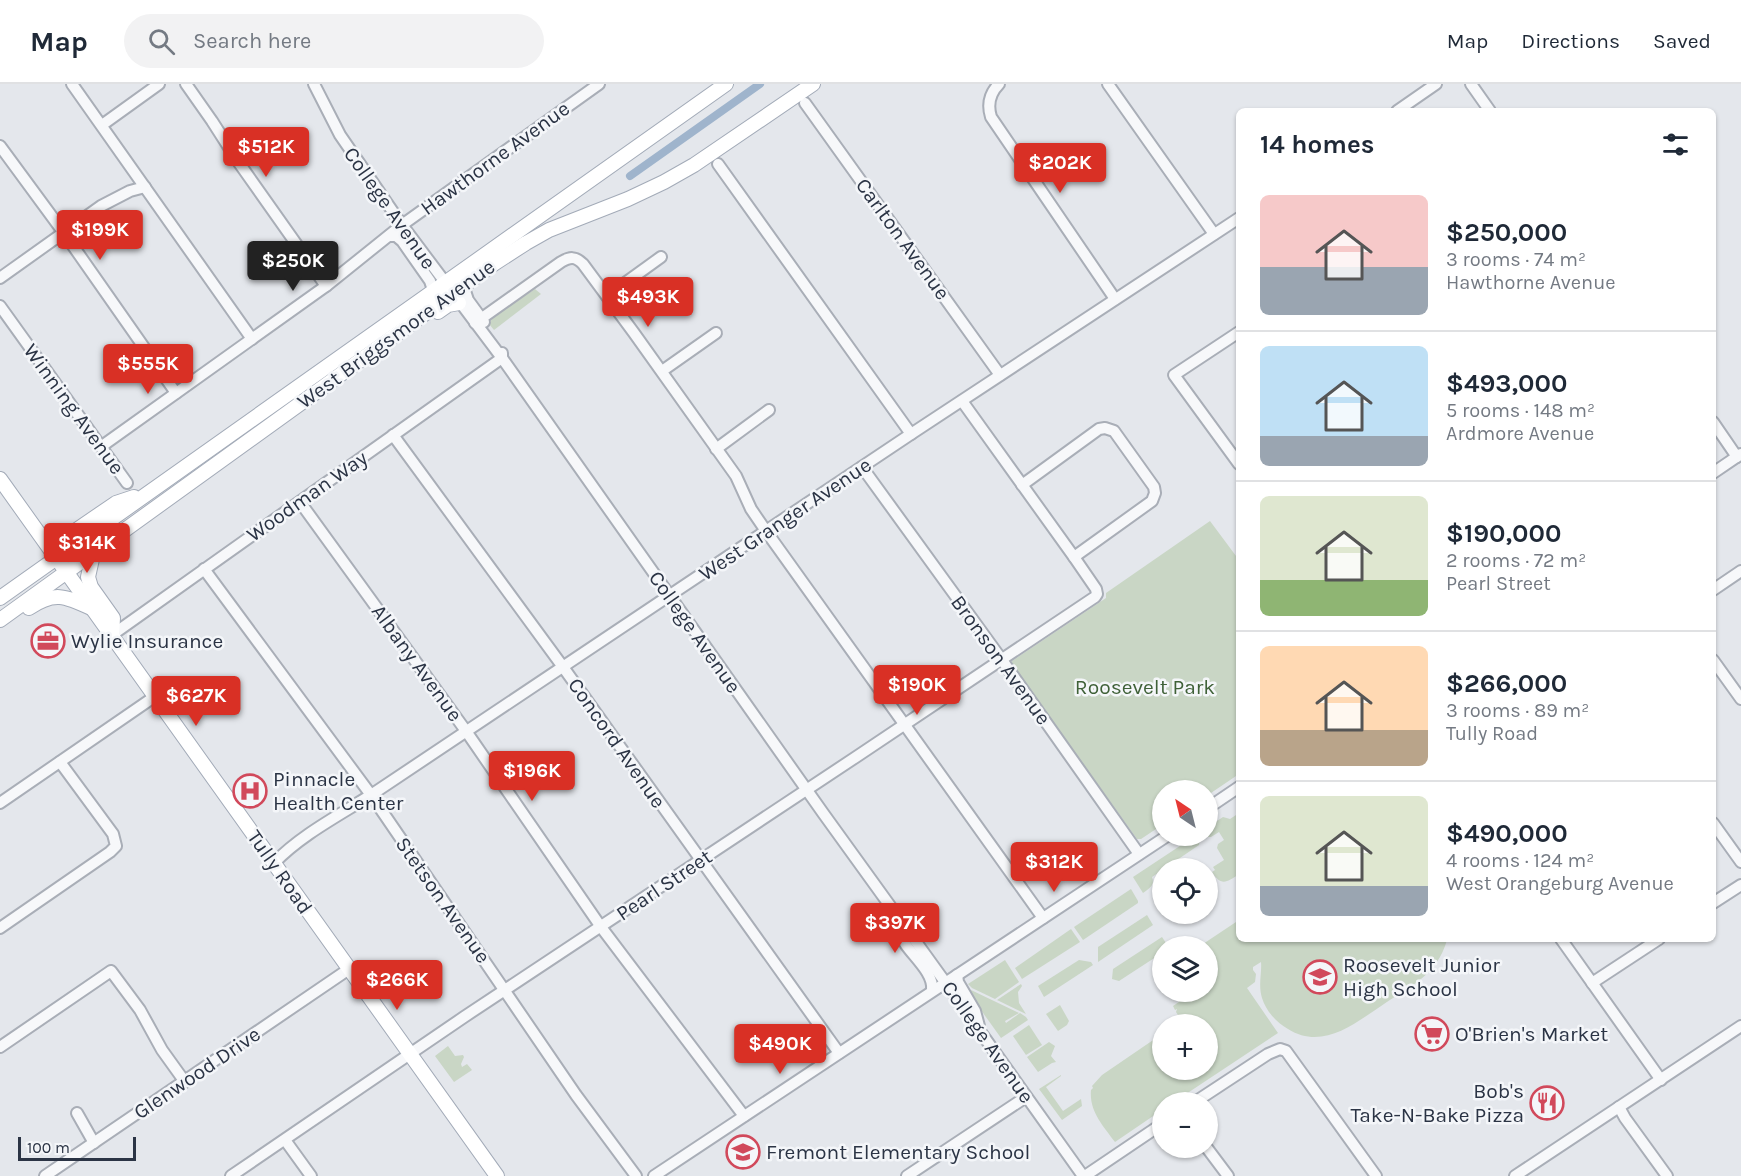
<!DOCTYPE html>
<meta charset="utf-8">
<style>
:root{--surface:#fff;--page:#f2f2f3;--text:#1f2937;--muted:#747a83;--line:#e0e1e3;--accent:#d93025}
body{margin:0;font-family:Karla,sans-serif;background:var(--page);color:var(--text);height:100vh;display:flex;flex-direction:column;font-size:22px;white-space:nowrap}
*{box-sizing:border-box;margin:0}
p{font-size:20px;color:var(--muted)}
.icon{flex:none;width:33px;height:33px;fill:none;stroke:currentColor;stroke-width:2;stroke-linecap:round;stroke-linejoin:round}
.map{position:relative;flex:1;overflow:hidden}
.panel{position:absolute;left:1236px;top:24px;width:480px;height:834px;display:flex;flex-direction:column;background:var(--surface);border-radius:9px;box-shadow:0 2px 4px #0004}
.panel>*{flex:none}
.needle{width:39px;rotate:325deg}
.tools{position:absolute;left:1152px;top:696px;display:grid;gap:12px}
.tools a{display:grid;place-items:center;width:66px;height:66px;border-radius:50%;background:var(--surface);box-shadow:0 2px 4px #0004;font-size:30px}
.scale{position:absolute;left:18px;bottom:15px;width:118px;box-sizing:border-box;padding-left:6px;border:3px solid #2b3445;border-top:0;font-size:16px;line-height:21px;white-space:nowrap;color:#2b3445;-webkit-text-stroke:4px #f4f6f9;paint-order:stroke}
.price{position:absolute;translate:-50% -51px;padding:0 14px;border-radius:6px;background:var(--accent);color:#fff;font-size:20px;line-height:39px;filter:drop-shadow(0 2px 3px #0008)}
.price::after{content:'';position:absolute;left:50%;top:36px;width:18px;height:14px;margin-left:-9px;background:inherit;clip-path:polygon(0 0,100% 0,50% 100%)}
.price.active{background:#222;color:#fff}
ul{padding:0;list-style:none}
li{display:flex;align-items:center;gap:18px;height:150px;padding:0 24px}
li+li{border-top:2px solid var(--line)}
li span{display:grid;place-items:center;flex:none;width:168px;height:120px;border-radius:9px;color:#555}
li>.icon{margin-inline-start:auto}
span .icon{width:72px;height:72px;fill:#fffc;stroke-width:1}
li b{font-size:26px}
h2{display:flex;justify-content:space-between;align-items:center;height:72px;padding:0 24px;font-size:26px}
header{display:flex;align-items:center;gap:36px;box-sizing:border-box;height:84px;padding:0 30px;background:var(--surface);border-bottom:2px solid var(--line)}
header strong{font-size:28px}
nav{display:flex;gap:33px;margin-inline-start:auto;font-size:21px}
.search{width:420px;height:54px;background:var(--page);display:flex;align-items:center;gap:15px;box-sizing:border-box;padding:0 21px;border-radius:33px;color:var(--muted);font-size:22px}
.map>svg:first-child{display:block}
</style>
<header>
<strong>Map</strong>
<div class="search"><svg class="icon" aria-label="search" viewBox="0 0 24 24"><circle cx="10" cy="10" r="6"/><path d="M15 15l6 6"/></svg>Search here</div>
<nav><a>Map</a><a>Directions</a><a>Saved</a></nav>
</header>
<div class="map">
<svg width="1741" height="1092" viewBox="0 0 1741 1092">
<rect width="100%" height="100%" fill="#e4e7ec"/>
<g fill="#c9d6c5">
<path d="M535,205l6,5 -47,36 -5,-6 4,-7z"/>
<path d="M1210,437l29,39v214l-31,21v-5h-46v35l-21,14h-4l-126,-175 1,-3 94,-63v-5z"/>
<path d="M1239,729v61c-13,9 -18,12 -27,-2l3,-2 -2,-3 11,-7 -7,-12 1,-4 6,-4 -5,-8 -8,5h-4l1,-10 15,-10 7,2z"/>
<path d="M1195,752h2l3,4 -1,5 -47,32c3,8 -2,11 -9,16l-10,-16z"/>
<path d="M1131,805l7,12v2l-55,37 -9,-13z"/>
<path d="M1147,831l6,10 -55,37v-15z"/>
<path d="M1239,836v19h208v1c-10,35 -35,45 -63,64 -29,19 -61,47 -96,25 -12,-7 -22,-18 -26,-31 -4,-13 0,-25 -1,-36l-8,5v3l3,4 -1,8 -8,6 31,45 -104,69h-12v8l-47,32c-12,-16 -26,-31 -24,-52l2,-2 -1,-2 10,-11 60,-41v36h46v-46h-31l5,-3 -6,-9 1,-3 -2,1 -2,-4 6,-4 -6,-10h35v-46h-8z"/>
<path d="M1071,845l9,13 -58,37 -7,-11z"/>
<path d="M1162,853l6,9h-6v7l-43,28 -7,-2 1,-10z"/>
<path d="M1005,876l14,22 -24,17 -23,-11 -4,-4z"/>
<path d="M1079,876l12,2 2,3 -49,32 -6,-11z"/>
<path d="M1021,900l1,2 -4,6 1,11 7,11 -29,-14z"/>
<path d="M971,906l48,23 -14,8 1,2 14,-10 6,4 2,3 -27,18 -33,-46z"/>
<path d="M1060,921l9,16 -2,4 -9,6 -12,-17z"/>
<path d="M1029,941l13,20 -16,10 -13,-19z"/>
<path d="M1049,958l6,4 -4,10 5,6 -4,1 -14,9 -11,-15z"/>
<path d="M448,962l7,10 8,-1 1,2 -3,7 1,3 5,-3 5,6 -18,12 -19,-26z"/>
<path d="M1061,991v1l-15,11 17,24 18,-12 1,7 -20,14 -23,-31z"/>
</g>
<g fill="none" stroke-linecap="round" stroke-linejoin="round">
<path stroke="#9fb4cc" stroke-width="8" d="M630,92l130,-92"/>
<defs>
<g id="minor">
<path d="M72,0l180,255"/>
<path d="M186,0l26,37 25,39 89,126"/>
<path d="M314,0l26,51 62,90 100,133 321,455 122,169 138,194"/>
<path d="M999,0c-9,9 -12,20 -8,33l124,182"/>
<path d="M1108,0l106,150"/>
<path d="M1471,0l19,27"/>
<path d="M805,19l195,272"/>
<path d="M1397,27l39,-27"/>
<path d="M102,41l57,-41"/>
<path d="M0,62l64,87 112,160"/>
<path d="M718,80l193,270"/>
<path d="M389,152h7l6,5 28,40 3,9"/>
<path d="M0,194l101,-72 29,-15 15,-4"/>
<path d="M463,201l5,15 16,22"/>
<path d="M607,212l54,-39"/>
<path d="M0,222l127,177"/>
<path d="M475,239l86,-61c9,-5 14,-6 22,2l51,69 102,143 15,33 15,22 277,387"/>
<path d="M1239,248l-65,43 65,89"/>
<path d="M662,287l54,-38"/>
<path d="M1713,338l24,35"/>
<path d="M393,351l170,232 276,386"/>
<path d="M102,362l224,-160 76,-61 197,-141"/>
<path d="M716,365l53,-39"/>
<path d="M862,383l140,193 137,194"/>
<path d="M1713,389l28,-19"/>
<path d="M1022,401l77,-56 6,-1 9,3 40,56 1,6 -3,8 -78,56"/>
<path d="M300,418l166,229 135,196 143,189"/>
<path d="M204,485l167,226 205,300 60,81"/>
<path d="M1713,506l28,-19"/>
<path d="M112,551l390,-277v-5"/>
<path d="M1713,576l28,39"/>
<path d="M0,719l154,-106"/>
<path d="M1208,724l31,-21"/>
<path d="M1713,739l28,39"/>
<path d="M274,779c27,-28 64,-47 97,-68l540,-361 328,-216"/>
<path d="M1713,819l28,-18"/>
<path d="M897,839c3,7 5,16 9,22 9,13 28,29 26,45"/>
<path d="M0,844l110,-76 6,-6 -3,-12 -53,-72"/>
<path d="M1561,855l100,141"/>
<path d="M957,891l1,7 17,29 4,15"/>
<path d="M1592,899l67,-44"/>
<path d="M0,963l111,-76 29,39 22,40 23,32"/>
<path d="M1195,1018l73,-48 12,-5 6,2 90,125"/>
<path d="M1619,1023l6,11 42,58"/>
<path d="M77,1029l17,30"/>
<path d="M285,1056l26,36"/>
<path d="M1207,1064l21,28"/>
<path d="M45,1092l304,-207"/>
<path d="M231,1092l233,-159 392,-260 239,-160 2,-3 -1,-5 -22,-32 -112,-156"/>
<path d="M654,1092l513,-340"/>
<path d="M907,1092l119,-79"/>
<path d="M1085,1092l77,-52"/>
<path d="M1515,1092l226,-150"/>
</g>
<g id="major">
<path d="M438,228l10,-7 11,-2"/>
<path d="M0,395l497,697"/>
<path d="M44,453l12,7 60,-41 18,-6"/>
<path d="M97,465l-5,10 -4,18 3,10 22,31 -1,17"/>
<path d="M0,514l726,-514"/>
<path d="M29,524c25,-17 36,-12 62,0"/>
<path d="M0,536l495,-357 31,-20 23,-13 79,-31 36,-17 30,-17 119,-81"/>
</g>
</defs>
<use href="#minor" stroke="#a9aeb7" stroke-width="14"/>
<use href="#major" stroke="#a3abb8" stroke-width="16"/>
<use href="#minor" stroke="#f7f8fa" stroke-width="10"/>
<use href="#major" stroke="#fff" stroke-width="14"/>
</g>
<defs>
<symbol id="office-ring" viewBox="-11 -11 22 22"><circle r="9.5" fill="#f4f6f9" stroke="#d1495b" stroke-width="1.5"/><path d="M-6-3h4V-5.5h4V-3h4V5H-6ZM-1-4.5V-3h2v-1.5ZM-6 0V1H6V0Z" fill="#d1495b"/></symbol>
<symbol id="hospital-ring" viewBox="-11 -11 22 22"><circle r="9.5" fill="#f4f6f9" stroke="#d1495b" stroke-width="1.5"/><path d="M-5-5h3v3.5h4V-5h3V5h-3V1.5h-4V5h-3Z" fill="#d1495b"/></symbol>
<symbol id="school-ring" viewBox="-11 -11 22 22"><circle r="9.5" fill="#f4f6f9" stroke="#d1495b" stroke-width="1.5"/><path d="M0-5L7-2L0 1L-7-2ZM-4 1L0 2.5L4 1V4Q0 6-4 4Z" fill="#d1495b"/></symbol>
<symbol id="supermarket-ring" viewBox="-11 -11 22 22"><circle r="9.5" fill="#f4f6f9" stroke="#d1495b" stroke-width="1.5"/><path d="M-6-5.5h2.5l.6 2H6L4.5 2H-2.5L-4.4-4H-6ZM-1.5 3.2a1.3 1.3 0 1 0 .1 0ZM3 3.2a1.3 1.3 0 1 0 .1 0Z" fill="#d1495b"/></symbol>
<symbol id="restaurant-ring" viewBox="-11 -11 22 22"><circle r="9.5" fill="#f4f6f9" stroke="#d1495b" stroke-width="1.5"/><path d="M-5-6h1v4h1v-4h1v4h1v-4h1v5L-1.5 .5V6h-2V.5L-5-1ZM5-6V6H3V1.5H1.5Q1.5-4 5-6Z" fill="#d1495b"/></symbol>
</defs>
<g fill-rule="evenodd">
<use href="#office-ring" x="29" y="538" width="38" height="38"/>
<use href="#hospital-ring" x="231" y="688" width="38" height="38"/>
<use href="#school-ring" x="1301" y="874" width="38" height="38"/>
<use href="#supermarket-ring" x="1413" y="931" width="38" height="38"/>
<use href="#restaurant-ring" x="1528" y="1000" width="38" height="38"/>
<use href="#school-ring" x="724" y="1049" width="38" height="38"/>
</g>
<g text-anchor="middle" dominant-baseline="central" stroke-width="5" stroke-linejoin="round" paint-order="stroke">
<g font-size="21" fill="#2b3445" stroke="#f4f6f9">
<text transform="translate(495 74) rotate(-36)">Hawthorne Avenue</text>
<text transform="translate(390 124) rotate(55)">College Avenue</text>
<text transform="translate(903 155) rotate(54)">Carlton Avenue</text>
<text transform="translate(396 250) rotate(-36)">West Briggsmore Avenue</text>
<text transform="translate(74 325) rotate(54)">Winning Avenue</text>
<text transform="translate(307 412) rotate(-35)">Woodman Way</text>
<text transform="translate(785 435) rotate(-34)">West Granger Avenue</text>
<text transform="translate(695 548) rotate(55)">College Avenue</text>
<text transform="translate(1001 576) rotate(54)">Bronson Avenue</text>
<text transform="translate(417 579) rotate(54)">Albany Avenue</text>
<text transform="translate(617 659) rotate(55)">Concord Avenue</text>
<text transform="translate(280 788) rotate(55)">Tully Road</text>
<text transform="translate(664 801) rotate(-34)">Pearl Street</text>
<text transform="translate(443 816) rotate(55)">Stetson Avenue</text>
<text transform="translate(988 958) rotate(55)">College Avenue</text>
<text transform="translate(197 989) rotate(-34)">Glenwood Drive</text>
</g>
<g font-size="21" fill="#2b3445" stroke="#f4f6f9" text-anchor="start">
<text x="71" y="557">Wylie Insurance</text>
<text x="273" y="695">Pinnacle<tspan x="273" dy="24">Health Center</tspan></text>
<text x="1343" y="881">Roosevelt Junior<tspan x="1343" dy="24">High School</tspan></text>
<text x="1455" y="950">O'Brien's Market</text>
<text x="1524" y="1007" text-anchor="end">Bob's<tspan x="1524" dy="24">Take-N-Bake Pizza</tspan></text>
<text x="766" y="1068">Fremont Elementary School</text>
</g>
<g font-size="21" fill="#3f6138" stroke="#f4f6f9">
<text x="1145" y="603">Roosevelt Park</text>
</g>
</g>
</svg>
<div class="tools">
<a><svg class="needle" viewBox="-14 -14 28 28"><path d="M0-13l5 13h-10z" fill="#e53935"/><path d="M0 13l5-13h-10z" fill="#747a83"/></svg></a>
<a><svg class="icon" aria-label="locate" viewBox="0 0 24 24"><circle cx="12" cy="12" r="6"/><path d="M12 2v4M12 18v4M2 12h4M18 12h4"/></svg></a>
<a><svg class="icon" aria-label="layers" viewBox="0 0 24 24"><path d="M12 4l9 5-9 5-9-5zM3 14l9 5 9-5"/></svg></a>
<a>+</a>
<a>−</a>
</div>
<div class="scale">100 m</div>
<b class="price" style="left:266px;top:94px">$512K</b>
<b class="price" style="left:1060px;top:110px">$202K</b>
<b class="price" style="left:100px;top:177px">$199K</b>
<b class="price active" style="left:293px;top:208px">$250K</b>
<b class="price" style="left:648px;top:244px">$493K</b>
<b class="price" style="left:148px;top:311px">$555K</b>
<b class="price" style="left:87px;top:490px">$314K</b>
<b class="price" style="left:917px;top:632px">$190K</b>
<b class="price" style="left:196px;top:643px">$627K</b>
<b class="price" style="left:532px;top:718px">$196K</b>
<b class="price" style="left:1054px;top:809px">$312K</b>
<b class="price" style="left:895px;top:870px">$397K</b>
<b class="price" style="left:397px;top:927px">$266K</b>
<b class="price" style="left:780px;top:991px">$490K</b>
<section class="panel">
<h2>14 homes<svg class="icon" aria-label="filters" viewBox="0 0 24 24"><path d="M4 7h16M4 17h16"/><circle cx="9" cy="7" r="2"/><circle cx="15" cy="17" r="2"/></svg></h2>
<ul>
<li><span style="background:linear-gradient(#f6c9c9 60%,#9aa5b1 0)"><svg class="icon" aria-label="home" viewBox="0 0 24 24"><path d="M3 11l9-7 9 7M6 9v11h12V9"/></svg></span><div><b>$250,000</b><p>3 rooms · 74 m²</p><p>Hawthorne Avenue</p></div></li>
<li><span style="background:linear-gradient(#bfe0f5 75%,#9aa5b1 0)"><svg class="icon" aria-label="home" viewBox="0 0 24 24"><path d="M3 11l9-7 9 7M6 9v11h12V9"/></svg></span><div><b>$493,000</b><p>5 rooms · 148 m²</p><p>Ardmore Avenue</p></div></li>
<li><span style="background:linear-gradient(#dfe7d0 70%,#8fb573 0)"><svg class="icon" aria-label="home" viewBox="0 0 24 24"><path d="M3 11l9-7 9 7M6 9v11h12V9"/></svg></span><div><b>$190,000</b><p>2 rooms · 72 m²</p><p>Pearl Street</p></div></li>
<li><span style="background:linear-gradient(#ffd9b3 70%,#b9a48a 0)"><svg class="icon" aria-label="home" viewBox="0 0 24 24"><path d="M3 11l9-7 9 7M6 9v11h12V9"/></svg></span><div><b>$266,000</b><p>3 rooms · 89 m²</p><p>Tully Road</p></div></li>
<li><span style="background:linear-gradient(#dfe7d0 75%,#9aa5b1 0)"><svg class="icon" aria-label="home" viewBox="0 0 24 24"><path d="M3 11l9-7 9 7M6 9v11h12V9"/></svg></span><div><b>$490,000</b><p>4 rooms · 124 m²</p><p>West Orangeburg Avenue</p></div></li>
</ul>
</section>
</div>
